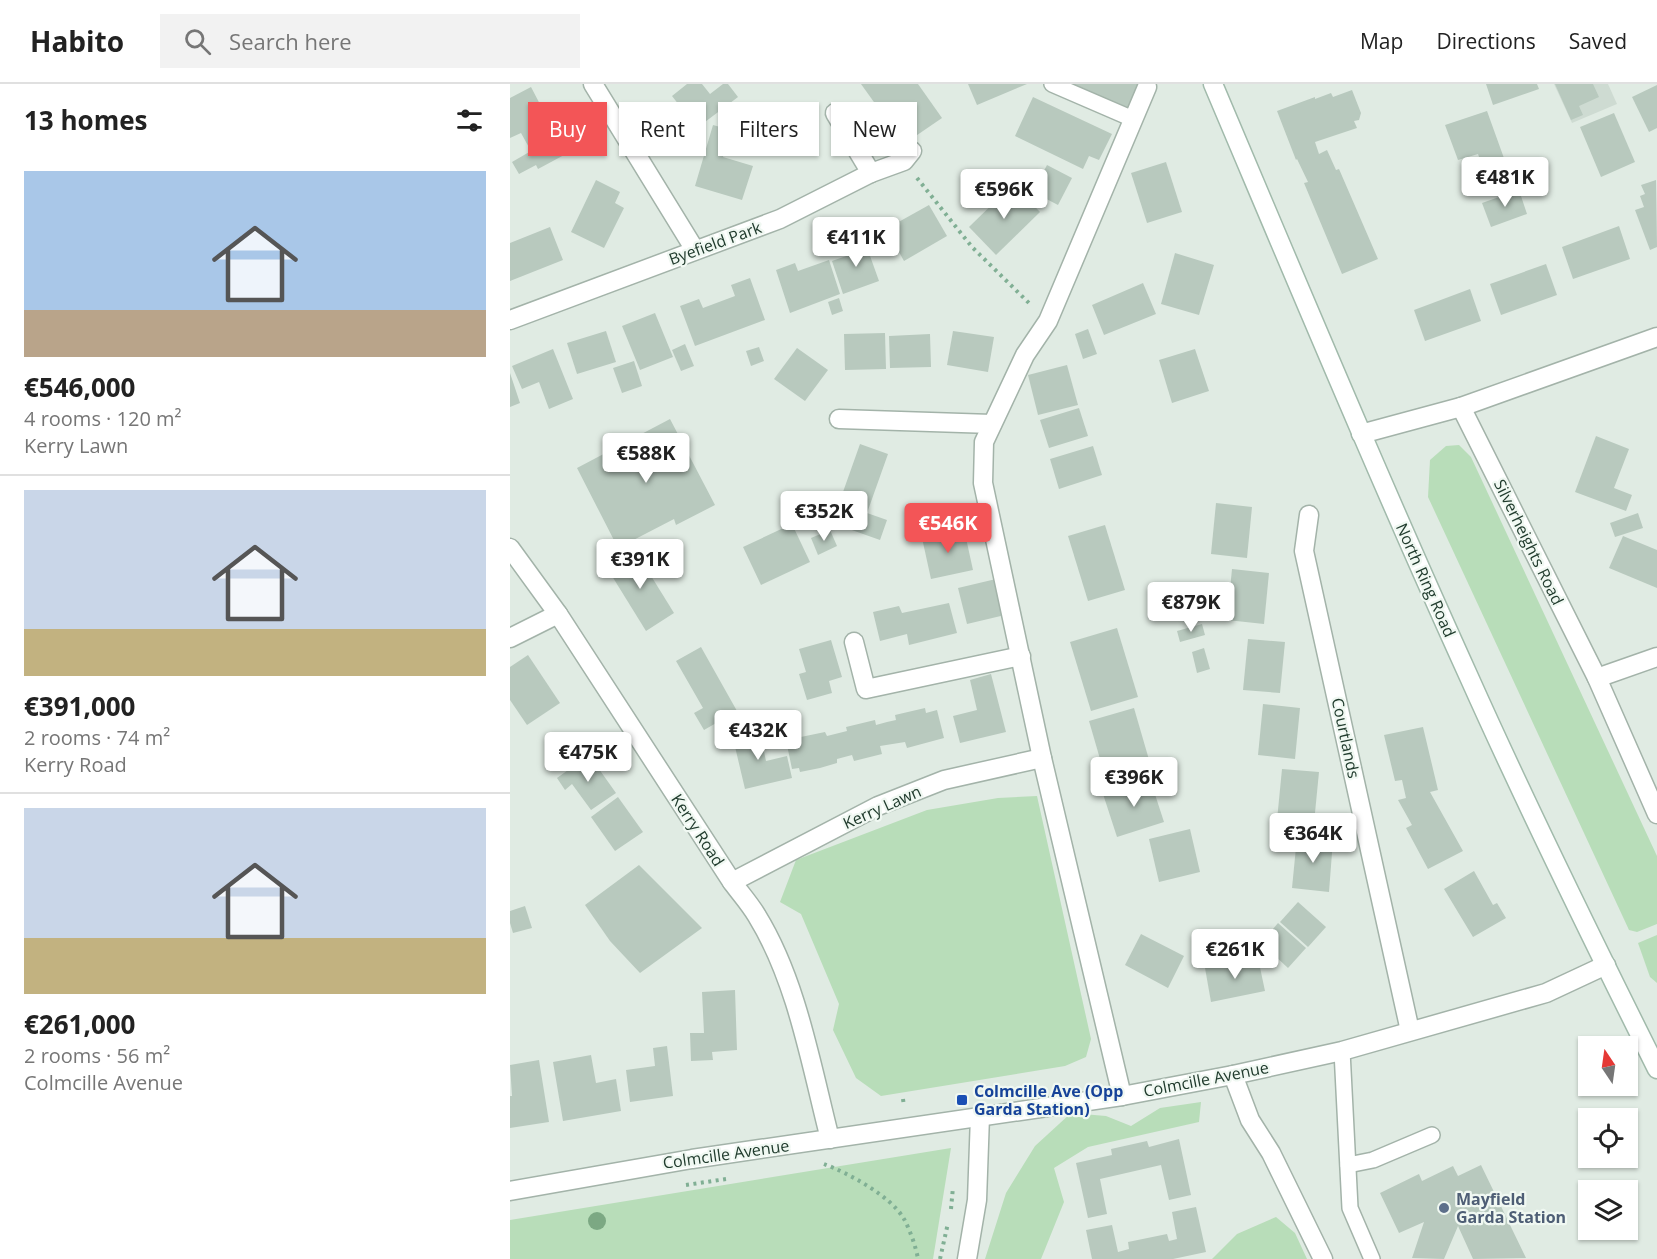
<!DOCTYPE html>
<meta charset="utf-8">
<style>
:root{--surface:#fff;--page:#f2f2f2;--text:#222;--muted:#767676;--line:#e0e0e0;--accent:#f35557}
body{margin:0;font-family:"Open Sans",sans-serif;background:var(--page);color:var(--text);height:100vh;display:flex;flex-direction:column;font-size:22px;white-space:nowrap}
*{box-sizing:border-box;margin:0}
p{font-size:20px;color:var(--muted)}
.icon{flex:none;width:33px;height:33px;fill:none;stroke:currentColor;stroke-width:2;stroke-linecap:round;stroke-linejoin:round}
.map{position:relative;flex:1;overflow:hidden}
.sheet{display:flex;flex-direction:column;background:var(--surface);width:510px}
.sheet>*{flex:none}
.banner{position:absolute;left:18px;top:18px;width:570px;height:54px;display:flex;gap:12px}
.needle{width:39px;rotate:347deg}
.controls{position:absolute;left:1068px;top:952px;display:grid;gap:12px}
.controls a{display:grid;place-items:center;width:60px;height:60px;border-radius:0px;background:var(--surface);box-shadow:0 2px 4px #0004;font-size:30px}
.price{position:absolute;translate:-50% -51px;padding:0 14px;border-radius:6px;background:#fff;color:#222;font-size:20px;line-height:39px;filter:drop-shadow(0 2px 3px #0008)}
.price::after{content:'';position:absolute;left:50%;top:36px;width:18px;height:14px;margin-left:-9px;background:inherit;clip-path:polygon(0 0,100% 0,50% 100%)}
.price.active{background:var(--accent);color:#fff}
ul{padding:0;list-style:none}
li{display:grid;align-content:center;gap:12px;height:318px;padding:0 24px}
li+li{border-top:2px solid var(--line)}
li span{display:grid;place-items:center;height:186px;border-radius:0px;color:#555}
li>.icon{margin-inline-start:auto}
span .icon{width:108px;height:108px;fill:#fffc;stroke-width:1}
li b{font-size:26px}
h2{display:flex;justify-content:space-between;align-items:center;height:72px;padding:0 24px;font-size:26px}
.tag{padding:0 21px;border-radius:0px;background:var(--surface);box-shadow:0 2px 4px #0004;font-size:21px;line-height:54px}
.tag.active{background:var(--accent);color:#fff}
header{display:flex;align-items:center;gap:36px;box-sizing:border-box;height:84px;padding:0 30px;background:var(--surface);border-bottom:2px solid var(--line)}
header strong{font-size:28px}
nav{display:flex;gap:33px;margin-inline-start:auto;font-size:21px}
.search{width:420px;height:54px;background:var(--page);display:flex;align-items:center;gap:15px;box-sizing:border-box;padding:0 21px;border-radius:0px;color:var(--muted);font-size:22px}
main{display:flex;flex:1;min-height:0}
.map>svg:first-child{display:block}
</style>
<header>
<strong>Habito</strong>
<div class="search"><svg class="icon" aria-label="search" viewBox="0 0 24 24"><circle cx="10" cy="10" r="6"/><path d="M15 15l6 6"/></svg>Search here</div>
<nav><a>Map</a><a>Directions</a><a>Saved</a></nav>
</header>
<main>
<section class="sheet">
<h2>13 homes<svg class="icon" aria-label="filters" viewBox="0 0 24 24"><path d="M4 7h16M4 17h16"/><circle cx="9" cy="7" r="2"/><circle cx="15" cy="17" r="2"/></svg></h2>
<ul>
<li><span style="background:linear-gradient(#a9c7e8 75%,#b9a48a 0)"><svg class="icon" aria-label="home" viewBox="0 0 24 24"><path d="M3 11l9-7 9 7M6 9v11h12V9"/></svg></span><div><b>€546,000</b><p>4 rooms · 120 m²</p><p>Kerry Lawn</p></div></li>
<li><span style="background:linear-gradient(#c9d6e8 75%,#c2b280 0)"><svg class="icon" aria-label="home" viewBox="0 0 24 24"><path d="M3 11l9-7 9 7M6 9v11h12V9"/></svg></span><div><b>€391,000</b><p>2 rooms · 74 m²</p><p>Kerry Road</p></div></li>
<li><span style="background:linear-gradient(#c9d6e8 70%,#c2b280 0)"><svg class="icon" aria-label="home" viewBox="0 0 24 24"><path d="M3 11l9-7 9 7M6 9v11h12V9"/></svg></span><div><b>€261,000</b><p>2 rooms · 56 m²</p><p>Colmcille Avenue</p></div></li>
</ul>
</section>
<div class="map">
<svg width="1147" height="1175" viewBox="0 0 1147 1175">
<rect width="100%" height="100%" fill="#e0ebe3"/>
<path fill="#cedbd2" d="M1044,0h54l9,20 -45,19z"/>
<g fill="#b8ddb9">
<path d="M949,361l12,12 186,399v68l-20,8 -8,-2 -201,-433 2,-37 16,-14z"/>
<path d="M527,712l54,243 -5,18 -21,9 -184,30 -25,-18 -23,-48 6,-26 -38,-90 -21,-12 16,-42 131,-50 71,-12z"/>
<path d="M1147,851v48l-7,-6 -12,-34z"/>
<path d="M691,1018l-2,20 -111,25 -34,21 10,34 -23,57h-56l21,-66 29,-47 36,-33 35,3 25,10 29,-18z"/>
<path d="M441,1064l-18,111h-423v-39z"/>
<path d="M766,1133l19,16 12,26h-95l25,-25z"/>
</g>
<g fill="#b8c9be">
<path d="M177,0h15l8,10 13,-10h5l10,13 -41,31 -25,-32z"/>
<path d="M351,0h57l24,34 -38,26z"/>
<path d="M458,0h59l-50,21z"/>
<path d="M546,0h82l-13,30z"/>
<path d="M976,0h51l2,5 -46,16z"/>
<path d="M1045,0h38l6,13 -20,9 4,9 -12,5z"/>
<path d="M1147,1v43l-8,4 -17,-35z"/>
<path d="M21,3l35,67 -28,15 -2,-4 -17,9 -7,-12 19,-11 -10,-18 -11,5v-40z"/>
<path d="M842,6l9,23 -2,7 -5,1 3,7 -42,14 4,12 8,-4 9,20 3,-1 39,90 -36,15 -38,-91 4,-1 -11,-23 -1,1 -19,-49 38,-14v2l16,-6 2,4z"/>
<path d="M523,13l79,37 -13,26 -10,-4 -6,13 -68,-33z"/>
<path d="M977,27l18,50 -22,7 -5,-14 -20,6 -13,-35z"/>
<path d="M1104,29l21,49 -34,15 -21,-50z"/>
<path d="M203,41l18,5 -8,27 30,9 -11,34 -47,-14z"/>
<path d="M656,78l16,50 -35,11 -16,-50z"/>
<path d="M537,81l25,13 -14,27 -25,-13z"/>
<path d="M86,96l24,12 -5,11 9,5 -20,40 -33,-16z"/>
<path d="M1146,96l1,67 -7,3 -15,-40 9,-3 -4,-11 5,-2 -4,-9z"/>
<path d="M503,100l27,28 -44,43 -27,-28z"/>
<path d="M1009,106l8,24 -36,13 -9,-24z"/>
<path d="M419,121l18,31 -43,25 -18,-32z"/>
<path d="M1109,142l11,33 -57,20 -11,-32z"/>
<path d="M40,143l13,33 -53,21v-38z"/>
<path d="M354,155l15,42 -36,13 -11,-33 17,-6 -3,-9z"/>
<path d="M665,169l39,12 -15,50 -38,-11z"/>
<path d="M319,176l11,34 -50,19 -14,-43 19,-7 3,8z"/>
<path d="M1036,180l11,31 -56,20 -11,-31z"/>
<path d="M240,194l15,42 -70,26 -15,-40 19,-7 4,9 32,-12 -4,-11z"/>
<path d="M633,199l13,31 -52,21 -12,-30z"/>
<path d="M960,205l11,32 -56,20 -11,-31z"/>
<path d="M329,214l4,13 -11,4 -4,-13z"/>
<path d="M145,229l18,44 -33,13 -18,-44z"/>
<path d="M578,245l9,25 -14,5 -8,-25z"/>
<path d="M96,247l10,31 -39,12 -10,-31z"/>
<path d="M443,247l41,6 -6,35 -41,-7z"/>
<path d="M375,249l1,36 -41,1 -1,-36z"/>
<path d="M420,250l1,33 -41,1 -1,-32z"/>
<path d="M175,260l9,22 -13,5 -9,-21z"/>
<path d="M249,263l5,14 -13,5 -5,-15z"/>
<path d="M287,264l31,22 -23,31 -31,-22z"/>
<path d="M43,265l20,50 -24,10 -10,-27 -17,7 -10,-23z"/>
<path d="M685,265l14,42 -37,12 -13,-43z"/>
<path d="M124,277l8,25 -20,7 -9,-25z"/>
<path d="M557,281l11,40 -40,10 -10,-40z"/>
<path d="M0,289l10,30 -10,4z"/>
<path d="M569,324l9,28 -39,12 -9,-28z"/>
<path d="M160,335l45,86 -39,20 -2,-6 -56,29 -41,-80z"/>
<path d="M1086,352l33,13 -15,39 18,7 -6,16 -51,-19z"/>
<path d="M350,360l28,10 -21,59 20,7 -7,20 -48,-17z"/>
<path d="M583,362l9,29 -43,14 -9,-30z"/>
<path d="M300,411l5,12 -10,4 -5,-12z"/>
<path d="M706,419l36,4 -5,51 -36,-4z"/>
<path d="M1128,429l5,15 -28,9 -5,-14z"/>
<path d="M282,440l18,38 -49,23 -18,-38z"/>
<path d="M595,441l20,65 -37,11 -20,-65z"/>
<path d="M454,445l9,41 -42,9 -9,-41z"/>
<path d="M320,446l7,16 -19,9 -7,-17z"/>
<path d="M1113,452l34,14v38l-48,-20z"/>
<path d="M125,466l39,63 -28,18 -39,-63z"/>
<path d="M722,485l37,4 -5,51 -37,-4z"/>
<path d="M486,495l9,36 -38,9 -9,-36z"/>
<path d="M439,519l8,30 -48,12 -2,-11 -27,7 -7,-29 26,-6 3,7z"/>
<path d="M692,540l3,11 -25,7 -3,-11z"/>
<path d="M607,544l21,69 -47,14 -21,-69z"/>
<path d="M738,555l37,3 -5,51 -37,-3z"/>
<path d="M321,556l11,37 -13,4 3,12 -25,7 -8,-26 7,-2 -7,-23z"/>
<path d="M191,563l36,64 -33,19 -10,-17 9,-5 -27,-47z"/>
<path d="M694,564l6,21 -13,4 -5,-21z"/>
<path d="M18,571l32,48 -33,22 -17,-25v-33z"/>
<path d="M481,590l15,58 -46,11 -7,-27 24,-6 -7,-30z"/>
<path d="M753,620l37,4 -5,51 -37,-4z"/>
<path d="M415,624l1,5 11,-3 7,28 -37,10 -2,-6 -25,4 2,8 -28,7 -2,-6 -15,4v4l-17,5 -20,4 -1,-4 -7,1 -5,-24 11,-3 -2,-4 29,-6 2,4 20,-5 -1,-4 29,-7 1,5 11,-3 9,-2 -1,-5z"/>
<path d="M624,624l18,62 -45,13 -18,-62z"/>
<path d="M913,643l15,63 -8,2 33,59 -35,18 -22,-41 6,-3 -14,-25 8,-2 -4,-18 -7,1 -11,-46z"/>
<path d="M249,644l7,33 21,-5 5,22 -47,11 -13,-55z"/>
<path d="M79,671l27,38 -25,17 -19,-26 -7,6 -8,-12z"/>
<path d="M772,685l37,3 -5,51 -37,-3z"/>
<path d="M640,695l14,43 -47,15 -14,-43z"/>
<path d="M108,713l25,35 -28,19 -24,-34z"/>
<path d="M680,745l10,43 -41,10 -10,-43z"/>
<path d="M787,753l36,3 -4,52 -37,-4z"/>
<path d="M129,781l63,63 -62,45 -30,-32 -25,-36z"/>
<path d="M964,787l19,34 4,-2 9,15 -33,19 -29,-48z"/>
<path d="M788,818l28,25 -18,20 -28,-25z"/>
<path d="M15,822l7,22 -19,5 -3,-10v-12z"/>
<path d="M768,839l28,25 -18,20 -27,-25z"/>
<path d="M631,850l43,22 -16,32 -43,-23z"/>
<path d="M748,874l7,33 -54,11 -6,-34z"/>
<path d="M225,906l2,60 -25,2 1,8 -22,1 -1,-28h14l-2,-41z"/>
<path d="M157,962l6,50 -43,6 -4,-32 29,-4 -2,-18z"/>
<path d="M81,971l5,28 20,-4 5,32 -58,10 -10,-59z"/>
<path d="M29,976l10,62 -39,6v-32h2l-2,-31z"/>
<path d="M669,1055l12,56 -22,5 -8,-35 -61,14 7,35 -19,4 -12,-55 36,-8 -1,-6 36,-8 2,6z"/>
<path d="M971,1081l45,93 -53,1 -15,-33 -14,33 -32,-1 12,-36 -25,11 -19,-40 39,-19 3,7 31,-15 5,10z"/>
<path d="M686,1123l10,45 -33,7h-81l-6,-29 26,-5 6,27 11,-3 -1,-7 39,-8 2,7 8,-2 -5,-27z"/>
</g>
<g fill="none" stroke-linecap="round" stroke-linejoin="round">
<defs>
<g id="service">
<path d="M542,0l81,35"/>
<path d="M832,967l8,157 22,51"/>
<path d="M838,1081l25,-5 59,-25"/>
</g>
<g id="minor">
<path d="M83,0l102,166"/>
<path d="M325,29l36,60"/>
<path d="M0,236l270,-101 91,-46 33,-12 8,-10"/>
<path d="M951,323l136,271 60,136"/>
<path d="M329,335l153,5"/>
<path d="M851,350l100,-27 196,-70"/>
<path d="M799,431l-5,36 106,480"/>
<path d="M0,464l48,66 174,268c8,11 18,22 25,34 40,65 54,149 73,223"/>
<path d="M0,554l48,-24"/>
<path d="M344,558l12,47 155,-33"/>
<path d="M1087,594l60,-21"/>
<path d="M222,798l146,-76 66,-26 98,-22"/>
<path d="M723,991l17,45 21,33 52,106"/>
<path d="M612,1012l-80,-338 -59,-275 1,-41 41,-87 23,-34 99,-234"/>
<path d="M457,1175l10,-59 3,-84"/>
</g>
<path id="tertiary" d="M0,1107l182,-32 430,-63 111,-21 109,-24 204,-58 60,-28"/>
<path id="secondary" d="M703,0c84,198 167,397 256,593 59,132 123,262 188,392"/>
</defs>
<use href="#service" stroke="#a3b3a9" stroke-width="18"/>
<use href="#minor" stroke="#a3b3a9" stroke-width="21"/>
<use href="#tertiary" stroke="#a3b3a9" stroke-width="21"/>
<use href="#secondary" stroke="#a1baab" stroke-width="21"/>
<g stroke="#80af94" stroke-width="4" stroke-dasharray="3 4.5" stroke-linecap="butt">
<path d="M407,94l55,69 60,59"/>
<path d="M393,1015l1,7"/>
<path d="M314,1080c24,9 67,32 80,55 6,11 12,28 14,40"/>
<path d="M176,1101l40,-6"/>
<path d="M441,1125l2,-22"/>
<path d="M430,1175l8,-36"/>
</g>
<use href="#service" stroke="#fff" stroke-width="15"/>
<use href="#minor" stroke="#fff" stroke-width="18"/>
<use href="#tertiary" stroke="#fff" stroke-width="18"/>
<use href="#secondary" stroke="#fff" stroke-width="18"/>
</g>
<circle fill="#7ca883" cx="87" cy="1137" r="9"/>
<rect fill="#1a4fb4" stroke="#f0f8f2" stroke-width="2" x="446" y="1010" width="12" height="12" rx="3"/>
<circle fill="#5c6f8a" stroke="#f0f8f2" stroke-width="2" cx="934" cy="1124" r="6"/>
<g text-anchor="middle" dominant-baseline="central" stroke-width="4.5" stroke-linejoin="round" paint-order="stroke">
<g font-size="16" fill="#203b2d" stroke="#f0f8f2">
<text transform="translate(205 159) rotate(-20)">Byefield Park</text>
<text transform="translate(1019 458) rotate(64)">Silverheights Road</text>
<text transform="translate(916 496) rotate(66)">North Ring Road</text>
<text transform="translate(836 654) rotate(78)">Courtlands</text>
<text transform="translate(372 723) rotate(-24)">Kerry Lawn</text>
<text transform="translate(188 746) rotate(57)">Kerry Road</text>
<text transform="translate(696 995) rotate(-11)">Colmcille Avenue</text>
<text transform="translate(216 1070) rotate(-8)">Colmcille Avenue</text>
</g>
<g font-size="16" font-weight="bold" fill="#164399" stroke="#f0f8f2" text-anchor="start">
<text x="464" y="1007">Colmcille Ave (Opp<tspan x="464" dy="18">Garda Station)</tspan></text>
</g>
<g font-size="16" font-weight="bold" fill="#4e5e75" stroke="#f0f8f2" text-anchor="start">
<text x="946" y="1115">Mayfield<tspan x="946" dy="18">Garda Station</tspan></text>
</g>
</g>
</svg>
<div class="controls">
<a><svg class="needle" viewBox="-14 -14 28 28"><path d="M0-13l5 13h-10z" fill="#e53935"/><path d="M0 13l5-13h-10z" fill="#767676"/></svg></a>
<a><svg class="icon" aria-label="locate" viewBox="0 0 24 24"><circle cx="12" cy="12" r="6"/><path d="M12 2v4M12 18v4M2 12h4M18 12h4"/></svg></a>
<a><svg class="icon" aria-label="layers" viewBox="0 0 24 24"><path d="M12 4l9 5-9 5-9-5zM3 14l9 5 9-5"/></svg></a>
</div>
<b class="price" style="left:995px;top:124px">€481K</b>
<b class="price" style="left:494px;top:136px">€596K</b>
<b class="price" style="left:346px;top:184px">€411K</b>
<b class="price" style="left:136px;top:400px">€588K</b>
<b class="price" style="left:314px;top:458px">€352K</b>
<b class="price active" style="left:438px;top:470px">€546K</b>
<b class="price" style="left:130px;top:506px">€391K</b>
<b class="price" style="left:681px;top:549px">€879K</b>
<b class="price" style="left:248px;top:677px">€432K</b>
<b class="price" style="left:78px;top:699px">€475K</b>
<b class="price" style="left:624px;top:724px">€396K</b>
<b class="price" style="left:803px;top:780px">€364K</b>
<b class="price" style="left:725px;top:896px">€261K</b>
<div class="banner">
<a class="tag active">Buy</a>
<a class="tag">Rent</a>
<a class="tag">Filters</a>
<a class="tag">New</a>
</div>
</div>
</main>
